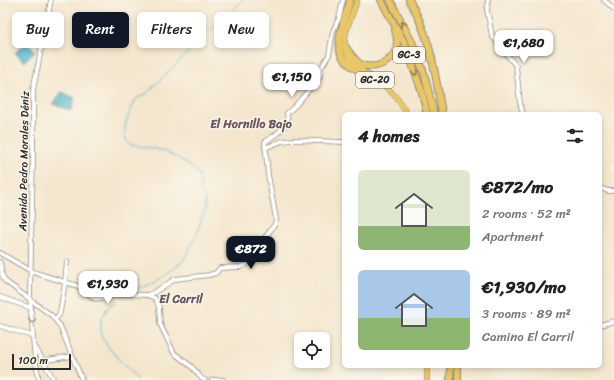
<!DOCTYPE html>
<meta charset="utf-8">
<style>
:root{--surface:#fff;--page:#f6f6f6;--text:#222;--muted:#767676;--accent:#111827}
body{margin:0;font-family:Sriracha,sans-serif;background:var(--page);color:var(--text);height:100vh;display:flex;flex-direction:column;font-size:15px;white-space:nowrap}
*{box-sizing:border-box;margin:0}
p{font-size:13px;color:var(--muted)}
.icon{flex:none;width:22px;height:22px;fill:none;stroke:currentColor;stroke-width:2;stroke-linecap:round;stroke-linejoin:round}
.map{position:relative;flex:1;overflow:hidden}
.sheet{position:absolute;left:342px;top:112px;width:260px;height:256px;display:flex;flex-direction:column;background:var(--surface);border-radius:6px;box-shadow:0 2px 6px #0003}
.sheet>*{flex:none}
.top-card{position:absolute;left:12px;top:12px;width:270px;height:36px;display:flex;gap:8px}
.controls{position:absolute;left:294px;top:332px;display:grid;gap:8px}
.controls a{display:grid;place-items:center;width:36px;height:36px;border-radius:6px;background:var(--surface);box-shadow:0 2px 6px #0003;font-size:20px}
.scale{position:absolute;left:12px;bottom:10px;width:59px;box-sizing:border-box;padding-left:4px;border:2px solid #2b2b2b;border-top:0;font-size:11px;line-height:14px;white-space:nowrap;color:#2b2b2b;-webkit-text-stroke:3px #fbf7ec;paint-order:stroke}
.price{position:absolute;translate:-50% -34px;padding:0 9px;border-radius:8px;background:#fff;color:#222;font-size:13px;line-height:26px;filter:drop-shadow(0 1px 2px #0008)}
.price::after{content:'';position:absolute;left:50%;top:24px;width:12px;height:9px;margin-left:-6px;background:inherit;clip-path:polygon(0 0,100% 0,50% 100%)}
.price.selected{background:var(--accent);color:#fff}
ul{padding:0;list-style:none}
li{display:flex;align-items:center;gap:12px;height:100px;padding:0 16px}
li span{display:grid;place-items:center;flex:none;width:112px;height:80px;border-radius:6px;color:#555}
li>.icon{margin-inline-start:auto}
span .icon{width:48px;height:48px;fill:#fffc;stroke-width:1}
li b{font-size:17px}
h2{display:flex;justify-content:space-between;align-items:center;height:48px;padding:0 16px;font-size:17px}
.tag{padding:0 14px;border-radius:6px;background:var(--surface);box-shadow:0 2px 6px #0003;font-size:14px;line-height:36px}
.tag.selected{background:var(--accent);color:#fff}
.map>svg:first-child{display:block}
</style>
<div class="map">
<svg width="614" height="380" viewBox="0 0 614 380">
<rect width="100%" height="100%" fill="#fbf7ec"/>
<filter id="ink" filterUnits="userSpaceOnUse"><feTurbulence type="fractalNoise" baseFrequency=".025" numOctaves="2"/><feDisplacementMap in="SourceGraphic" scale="8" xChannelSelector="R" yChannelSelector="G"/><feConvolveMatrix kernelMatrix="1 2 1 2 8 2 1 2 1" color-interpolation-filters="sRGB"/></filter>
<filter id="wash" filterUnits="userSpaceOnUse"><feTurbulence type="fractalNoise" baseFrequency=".012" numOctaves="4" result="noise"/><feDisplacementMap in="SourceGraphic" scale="16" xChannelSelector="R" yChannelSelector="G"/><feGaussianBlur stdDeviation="0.9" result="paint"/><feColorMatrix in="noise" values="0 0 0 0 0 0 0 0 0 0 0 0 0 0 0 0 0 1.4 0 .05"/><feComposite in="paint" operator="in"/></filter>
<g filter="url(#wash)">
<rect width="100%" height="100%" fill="#f4e6cd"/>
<g fill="#49afc8" stroke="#3a6d7a">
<path d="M26,42l9,9 -11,11 -9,-9z"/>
<path d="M62,92l13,6 -4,13 -18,-7z"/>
</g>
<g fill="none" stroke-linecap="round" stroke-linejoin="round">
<g stroke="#49afc8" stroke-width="1">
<path d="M130,292l30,-14 9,-6 14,-11 6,-11 8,-16 8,-25v-10l-4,-8 -2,-17c-12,-11 -27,-21 -43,-25 -9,-2 -18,-2 -28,-5l-3,-7v-12l5,-13 6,-13 10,-5 75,-74 10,-7 12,-13"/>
<path d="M117,301l-9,6 -7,13v15l7,12 30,33"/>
</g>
</g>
</g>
<g filter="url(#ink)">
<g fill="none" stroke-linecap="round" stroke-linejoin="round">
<defs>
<g id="minor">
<path d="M488,0l-1,10 5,26 24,30 4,37 3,11"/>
<path d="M604,0l10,9"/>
<path d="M265,148l17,-7 11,-1 51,2"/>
<path d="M600,188l8,3h6"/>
<path d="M0,253l33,19 45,14 17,13 30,-5 22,1 8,3 4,9 1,17 14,29 18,14 10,12 3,1"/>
<path d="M0,262l2,13 3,6 46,34 9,11 22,54"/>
<path d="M147,295l6,-2 22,-14 34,-4 7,-2 4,-5 20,-1 6,-2 4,-10 5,-4 20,-27 1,-5 -8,-44 -3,-33c10,-7 25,-15 22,-29l8,-7 25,-29 1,-9 8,-13 4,-24 6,-13 4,-18"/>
<path d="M0,297l31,11"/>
<path d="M55,319l4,-4 1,-3 5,-29 2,-22"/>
<path d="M600,325l14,-4"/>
<path d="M0,326l32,10"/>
<path d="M34,345l20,35"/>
<path d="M41,361l31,-5"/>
<path d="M39,380l-5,-29 -4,-55 3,-138v-68l18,-90"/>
<path d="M212,380h11"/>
</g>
<g id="major">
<path d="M357,0c-4,13 -10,25 -12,38 -3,30 32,38 48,56 5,5 10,13 14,20"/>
<path d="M427,380v-14"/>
</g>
<g id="highway">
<path d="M350,0c-4,19 -22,50 0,65 5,4 12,7 17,10"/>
<path d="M381,0l24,44 17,48 5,22"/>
<path d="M390,0l22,42 12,31 10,41"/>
<path d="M409,0c22,37 26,72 33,114"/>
<path d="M345,46c5,7 10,15 17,19 14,5 30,-3 34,-16 2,-7 1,-13 -1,-19"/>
<path d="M450,380l1,-14"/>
<path d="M458,380v-14"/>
</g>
</defs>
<use href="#minor" stroke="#90887c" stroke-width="5.5"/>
<use href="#major" stroke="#90887c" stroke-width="6"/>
<use href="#highway" stroke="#90887c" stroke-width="8"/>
<use href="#minor" stroke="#fff" stroke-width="4"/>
<use href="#major" stroke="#e9c769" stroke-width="5"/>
<use href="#highway" stroke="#e9c769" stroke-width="6"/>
</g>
<defs><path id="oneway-chevron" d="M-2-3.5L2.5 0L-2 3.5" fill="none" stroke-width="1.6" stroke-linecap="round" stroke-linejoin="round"/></defs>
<g stroke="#8a794a">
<use href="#oneway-chevron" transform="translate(403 24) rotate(-117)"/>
<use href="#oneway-chevron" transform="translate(415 73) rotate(71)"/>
</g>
<use stroke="#a0a0a0" href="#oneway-chevron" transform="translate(32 321) rotate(88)"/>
</g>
<g text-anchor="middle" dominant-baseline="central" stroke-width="3" stroke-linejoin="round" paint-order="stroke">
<g fill="#fbf7ec" stroke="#696865" stroke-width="1">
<rect x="393" y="47" width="32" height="16" rx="3"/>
<rect x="356" y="72" width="38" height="16" rx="3"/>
</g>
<g font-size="10" font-weight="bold" fill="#2b2b2b">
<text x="409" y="55">GC-3</text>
<text x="375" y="80">GC-20</text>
</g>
<g font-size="11" fill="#2b2b2b" stroke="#fbf7ec">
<text transform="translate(24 161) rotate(-89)">Avenida Pedro Morales Déniz</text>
</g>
<g font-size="12" font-weight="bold" fill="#6e5961" stroke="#fbf7ec">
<text x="251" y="124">El Hornillo Bajo</text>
<text x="181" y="299">El Carril</text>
</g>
</g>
</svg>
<div class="controls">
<a><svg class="icon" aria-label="locate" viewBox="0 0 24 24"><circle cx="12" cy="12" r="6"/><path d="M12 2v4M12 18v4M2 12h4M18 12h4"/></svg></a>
</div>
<div class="scale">100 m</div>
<b class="price" style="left:524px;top:64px">€1,680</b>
<b class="price" style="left:292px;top:98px">€1,150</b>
<b class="price selected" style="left:251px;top:270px">€872</b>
<b class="price" style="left:108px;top:305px">€1,930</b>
<div class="top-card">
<a class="tag">Buy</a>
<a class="tag selected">Rent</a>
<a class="tag">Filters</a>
<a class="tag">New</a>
</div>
<section class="sheet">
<h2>4 homes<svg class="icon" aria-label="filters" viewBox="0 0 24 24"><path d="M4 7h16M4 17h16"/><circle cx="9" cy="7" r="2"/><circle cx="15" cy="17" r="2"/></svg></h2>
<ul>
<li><span style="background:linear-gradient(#dfe7d0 70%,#8fb573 0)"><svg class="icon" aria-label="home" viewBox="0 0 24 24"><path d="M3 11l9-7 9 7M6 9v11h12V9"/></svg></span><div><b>€872/mo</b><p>2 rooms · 52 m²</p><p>Apartment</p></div></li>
<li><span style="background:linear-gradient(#a9c7e8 60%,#8fb573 0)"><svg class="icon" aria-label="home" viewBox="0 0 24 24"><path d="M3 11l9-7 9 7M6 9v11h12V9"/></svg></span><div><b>€1,930/mo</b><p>3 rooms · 89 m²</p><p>Camino El Carril</p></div></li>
</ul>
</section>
</div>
